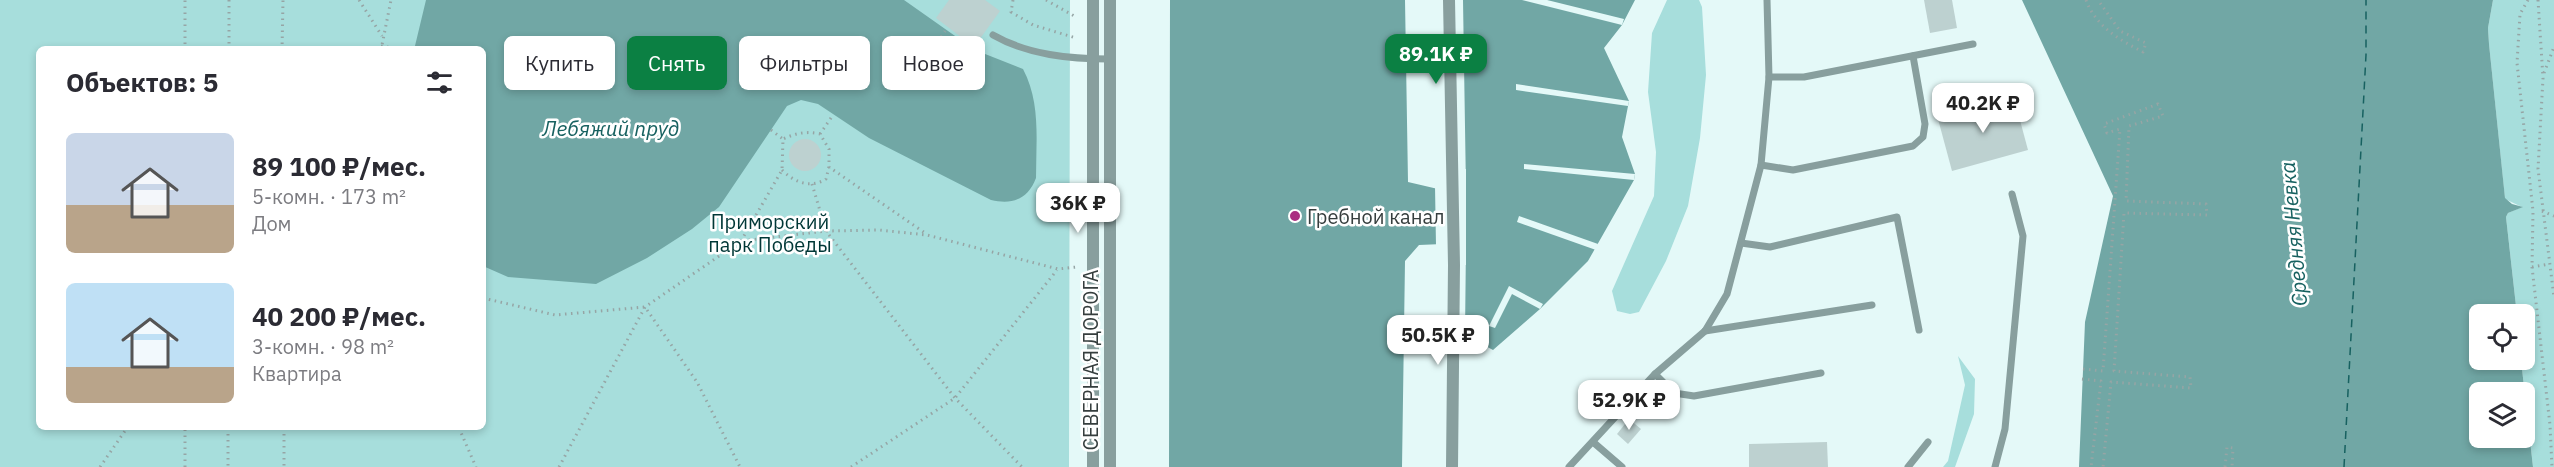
<!DOCTYPE html>
<html lang="ru">
<meta charset="utf-8">
<style>
:root{--surface:#fff;--page:#f2f2f3;--text:#2b2b33;--muted:#7c7c81;--accent:#0b8043}
body{margin:0;font-family:"IBM Plex Sans",sans-serif;background:var(--page);color:var(--text);height:100vh;display:flex;flex-direction:column;font-size:22px;white-space:nowrap}
*{box-sizing:border-box;margin:0}
p{font-size:20px;color:var(--muted)}
.icon{flex:none;width:33px;height:33px;fill:none;stroke:currentColor;stroke-width:2;stroke-linecap:round;stroke-linejoin:round}
.map{position:relative;flex:1;overflow:hidden}
.panel{position:absolute;left:36px;top:46px;width:450px;height:384px;display:flex;flex-direction:column;background:var(--surface);border-radius:9px;box-shadow:0 3px 9px #0003}
.panel>*{flex:none}
.top-card{position:absolute;left:504px;top:36px;width:570px;height:54px;display:flex;gap:12px}
.fabs{position:absolute;left:2469px;top:304px;display:grid;gap:12px}
.fabs a{display:grid;place-items:center;width:66px;height:66px;border-radius:9px;background:var(--surface);box-shadow:0 3px 9px #0003;font-size:30px}
.price{position:absolute;translate:-50% -51px;padding:0 14px;border-radius:12px;background:#fff;color:#222;font-size:20px;line-height:39px;filter:drop-shadow(0 2px 3px #0008)}
.price::after{content:'';position:absolute;left:50%;top:36px;width:18px;height:14px;margin-left:-9px;background:inherit;clip-path:polygon(0 0,100% 0,50% 100%)}
.price.on{background:var(--accent);color:#fff}
ul{padding:0;list-style:none}
li{display:flex;align-items:center;gap:18px;height:150px;padding:0 30px}
li span{display:grid;place-items:center;flex:none;width:168px;height:120px;border-radius:9px;color:#555}
li>.icon{margin-inline-start:auto}
span .icon{width:72px;height:72px;fill:#fffc;stroke-width:1}
li b{font-size:26px}
h2{display:flex;justify-content:space-between;align-items:center;height:72px;padding:0 30px;font-size:26px}
.tag{padding:0 21px;border-radius:9px;background:var(--surface);box-shadow:0 3px 9px #0003;font-size:21px;line-height:54px}
.tag.on{background:var(--accent);color:#fff}
.map>svg:first-child{display:block}
</style>
<div class="map">
<svg width="2554" height="467" viewBox="0 0 2554 467">
<rect width="100%" height="100%" fill="#e4f9f8"/>
<g fill="#a7dedc" fill-rule="evenodd">
<path d="M0,0h1070l-1,467h-1069zM39,50h444v378h-444z"/>
<path d="M1667,0h32l3,7 4,68 -6,63 -12,68 -22,55 -27,51 -9,2 -13,-3 -5,-20 42,-95 2,-44 -8,-60 4,-59z"/>
<path d="M2493,0h61v467h-21l-12,-107h3v-45h-7l-11,-98 2,-4 14,-6 -17,-8 -16,-155 -1,-16z"/>
<path d="M1958,356l17,23 -1,35 -19,53h-12l5,-6 17,-76z"/>
</g>
<g fill="#71a7a5" fill-rule="evenodd">
<path d="M426,0h478l71,50 48,19c18,34 13,72 13,109 -8,21 -23,27 -45,22l-122,-62 -51,-34 -17,-4 -14,6 -68,101 -27,22 -45,29 -51,26 -88,-7 -25,-11v-216h-69z"/>
<path d="M1170,0h235l3,182 30,7 28,1 -3,-190h172l-13,25 -18,23 25,53 -7,36 13,37 -1,6 -46,81 -48,48 -47,41 -28,-15 1,-92 -47,2 -14,16 -3,206h-233z"/>
<path d="M2022,0h471l-5,28 1,16 16,154 7,6 11,3 -15,6 -2,4 11,98h-37v45h41l12,107h-454l6,-145 28,-126zM2480,393h44v45h-44z"/>
</g>
<g fill="#e4f9f8">
<path d="M1522,0h25l77,19 -2,6z"/>
<path d="M930,37l8,5 34,28 -5,6 -29,-17 -8,10 -9,-6 5,-7 -6,-4z"/>
<path d="M1516,84l113,17 -1,5 -112,-16z"/>
<path d="M1524,164l111,10 -1,6 -110,-11z"/>
<path d="M1463,169h3v96h-3v-19h-27l-1,-60 28,1z"/>
<path d="M1519,216l79,28 -2,6 -79,-28z"/>
<path d="M1509,286l34,18 -3,5 -28,-15 -17,34 -6,-2z"/>
</g>
<g fill="none" stroke-linecap="round" stroke-linejoin="round">
<path stroke="#176160" stroke-width="1.5" stroke-dasharray="8 6" stroke-linecap="butt" d="M2344,467l22,-412v-55"/>
</g>
<g fill="#bdd1d0">
<path d="M949,0h36l15,11 -26,36 -38,-29z"/>
<path d="M1924,0h28l5,28 -27,5z"/>
<path d="M2014,98l14,52 -76,21 -14,-52z"/>
<circle cx="805" cy="155" r="16"/>
<path d="M1629,419l12,10 -13,15 -11,-10z"/>
<path d="M1827,442l1,25h-79v-23z"/>
</g>
<g fill="none" stroke-linecap="round" stroke-linejoin="round">
<g stroke="#96a5a5" stroke-width="3" stroke-dasharray="1.5 4.5" stroke-linecap="butt">
<path d="M229,0v50"/>
<path d="M359,0l23,36"/>
<path d="M1013,0l-2,12 22,13 43,13"/>
<path d="M1046,0l30,17"/>
<path d="M2086,0c10,27 34,40 57,52l3,-9 -26,-12 -22,-31"/>
<path d="M2528,0l-8,14 -3,49 16,148 -1,56 18,158 2,42"/>
<path d="M2538,0l5,78 -5,91 16,128"/>
<path d="M938,42l7,-11"/>
<path d="M381,46l25,4"/>
<path d="M185,50v-50"/>
<path d="M282,50l1,-50"/>
<path d="M381,50l10,-50"/>
<path d="M2544,73l10,-26"/>
<path d="M771,130l12,9"/>
<path d="M820,134l13,-19"/>
<path d="M782,170c12,12 28,19 44,9l3,-12"/>
<path d="M812,184l14,47 129,167 67,69"/>
<path d="M2542,211l12,5"/>
<path d="M741,241l41,-71 1,-31c13,-6 23,-8 37,-5l9,15v18l96,66"/>
<path d="M2532,267l17,-3"/>
<path d="M483,298l72,17 90,-8 52,75 43,85"/>
<path d="M2083,369l20,2 17,-242 -13,4 -3,-9 54,-20 5,12 -34,10 -3,75 80,3 1,11 -83,-2 -10,158 76,6 1,11 -80,-6 -8,85"/>
<path d="M2082,379l19,2 -10,86"/>
<path d="M228,428v39"/>
<path d="M284,428v39"/>
<path d="M459,428l17,39"/>
<path d="M100,467l27,-39"/>
<path d="M185,467v-39"/>
<path d="M559,467l86,-160 96,-66 85,-10 53,-1 48,5 131,34 19,-2"/>
<path d="M851,467l104,-69 102,-128"/>
<path d="M2225,467l2,-20 6,1 -1,19"/>
</g>
<g stroke="#889f9e" stroke-width="7">
<path d="M993,35c35,20 77,24 117,24"/>
<path d="M1769,77h35l169,-33"/>
<path d="M1761,165l32,5 120,-24 10,-9 2,-13 -12,-68"/>
<path d="M1741,243l29,4 127,-30 22,113"/>
<path d="M1705,331l167,-26"/>
<path d="M1655,374l19,19 20,3 127,-23"/>
<path d="M1593,442l29,25"/>
<path d="M1569,467l86,-93 50,-43 22,-37 34,-129 8,-88 -2,-77"/>
<path d="M1908,467l20,-25"/>
<path d="M1995,467l10,-38 18,-193 -11,-42"/>
</g>
<g stroke="#889f9e" stroke-width="12">
<path d="M1093,0v467"/>
<path d="M1110,0v467"/>
<path d="M1449,0l5,265 -2,202"/>
</g>
</g>
<circle fill="#a92e81" stroke="#fff" stroke-width="2" cx="1295" cy="216" r="6"/>
<g text-anchor="middle" dominant-baseline="central" stroke-width="5" stroke-linejoin="round" paint-order="stroke">
<g font-size="20" fill="#363e3e" stroke="#fff" text-anchor="start">
<text x="1307" y="216">Гребной канал</text>
</g>
<g font-size="20" fill="#003736" stroke="#fff">
<text x="770" y="221">Приморский<tspan x="770" dy="23">парк Победы</tspan></text>
</g>
<g font-size="20" fill="#363e3e" stroke="#fff">
<text transform="translate(1090 360) rotate(-90)">СЕВЕРНАЯ ДОРОГА</text>
</g>
<g font-size="21" font-style="italic" fill="#176160" stroke="#fff">
<text x="611" y="128">Лебяжий пруд</text>
<text transform="translate(2293 234) rotate(-95)">Средняя Невка</text>
</g>
</g>
</svg>
<div class="fabs">
<a><svg class="icon" aria-label="locate" viewBox="0 0 24 24"><circle cx="12" cy="12" r="6"/><path d="M12 2v4M12 18v4M2 12h4M18 12h4"/></svg></a>
<a><svg class="icon" aria-label="layers" viewBox="0 0 24 24"><path d="M12 4l9 5-9 5-9-5zM3 14l9 5 9-5"/></svg></a>
</div>
<b class="price on" style="left:1436px;top:85px">89.1K ₽</b>
<b class="price" style="left:1983px;top:134px">40.2K ₽</b>
<b class="price" style="left:1078px;top:234px">36K ₽</b>
<b class="price" style="left:1438px;top:366px">50.5K ₽</b>
<b class="price" style="left:1629px;top:431px">52.9K ₽</b>
<div class="top-card">
<a class="tag">Купить</a>
<a class="tag on">Снять</a>
<a class="tag">Фильтры</a>
<a class="tag">Новое</a>
</div>
<section class="panel">
<h2>Объектов: 5<svg class="icon" aria-label="filters" viewBox="0 0 24 24"><path d="M4 7h16M4 17h16"/><circle cx="9" cy="7" r="2"/><circle cx="15" cy="17" r="2"/></svg></h2>
<ul>
<li><span style="background:linear-gradient(#c9d6e8 60%,#b9a48a 0)"><svg class="icon" aria-label="home" viewBox="0 0 24 24"><path d="M3 11l9-7 9 7M6 9v11h12V9"/></svg></span><div><b>89 100 ₽/мес.</b><p>5-комн. · 173 m²</p><p>Дом</p></div></li>
<li><span style="background:linear-gradient(#bfe0f5 70%,#b9a48a 0)"><svg class="icon" aria-label="home" viewBox="0 0 24 24"><path d="M3 11l9-7 9 7M6 9v11h12V9"/></svg></span><div><b>40 200 ₽/мес.</b><p>3-комн. · 98 m²</p><p>Квартира</p></div></li>
</ul>
</section>
</div>
